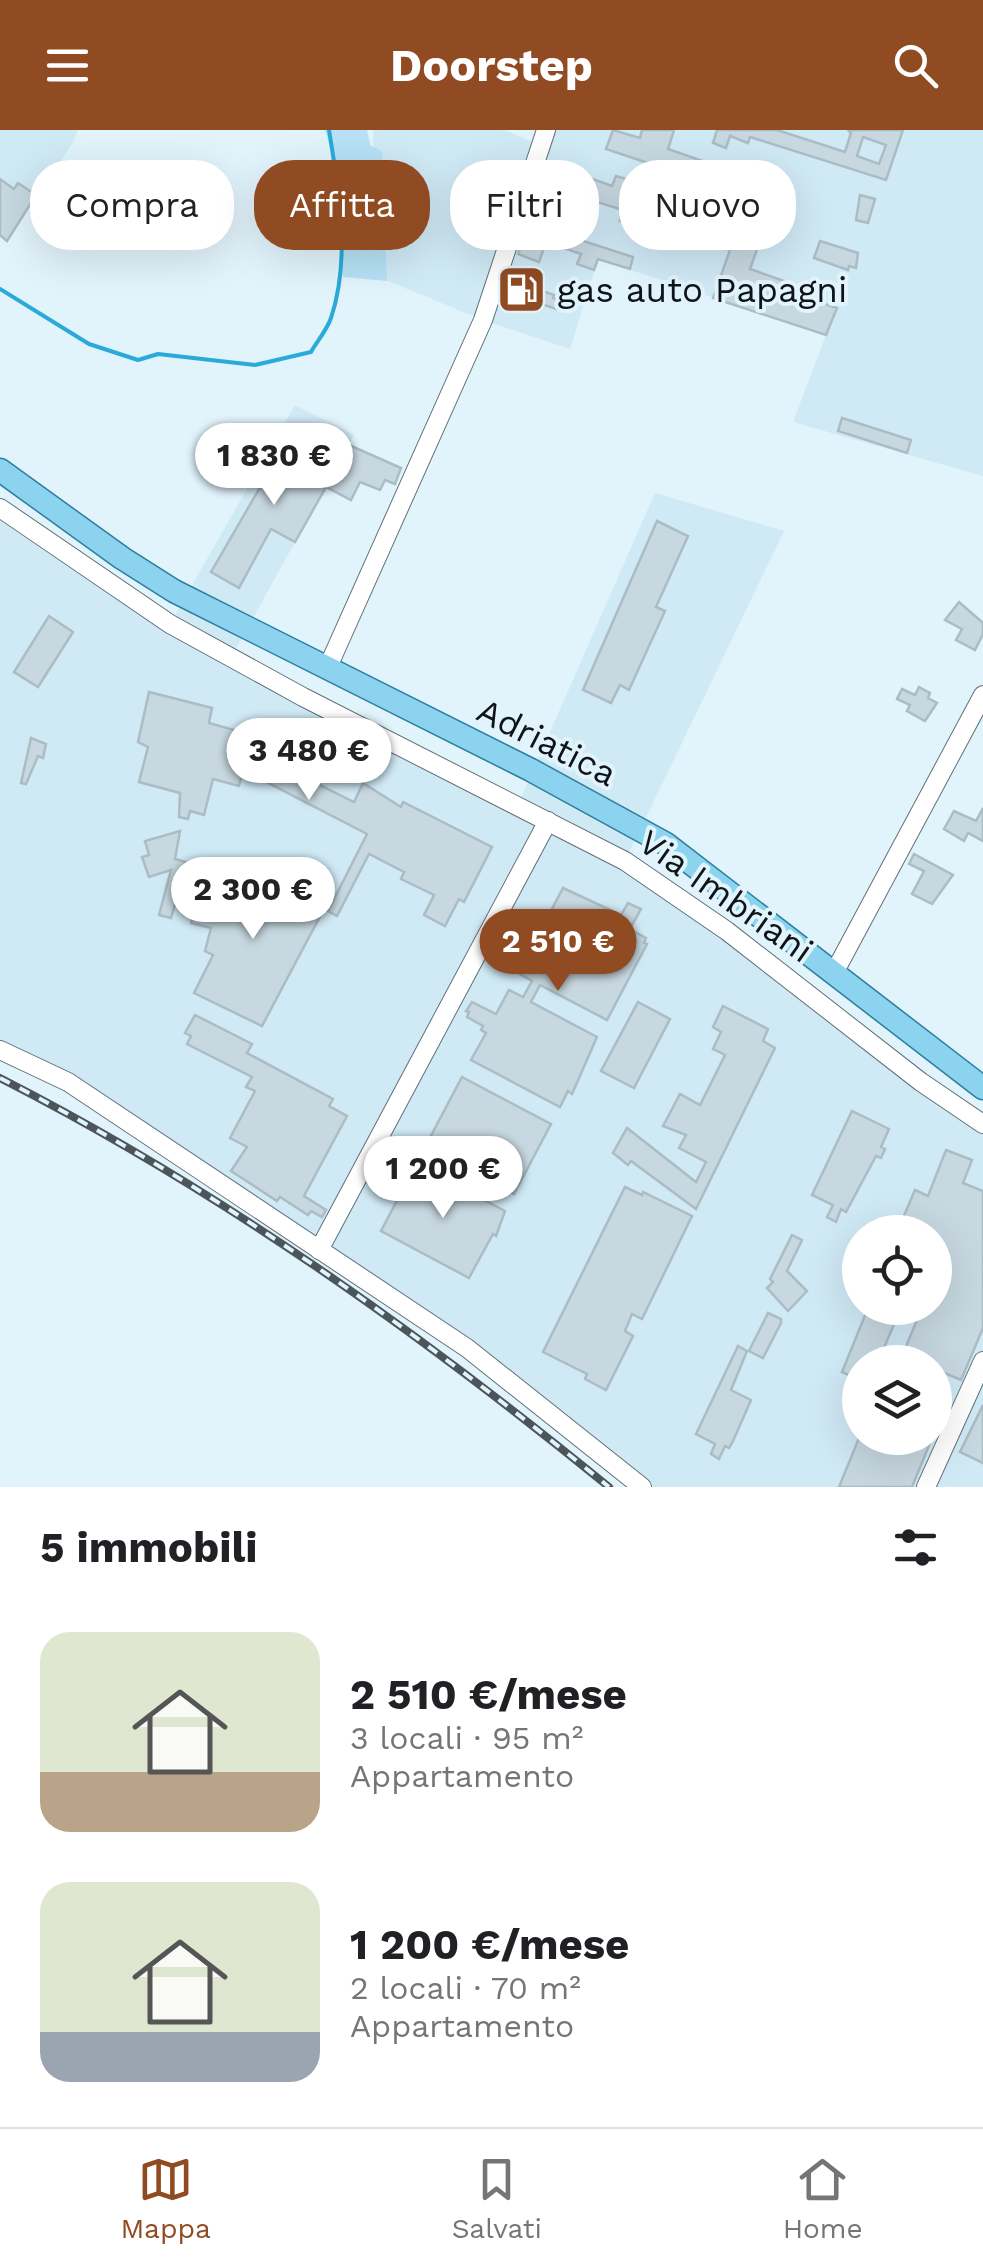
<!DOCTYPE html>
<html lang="it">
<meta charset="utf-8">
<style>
:root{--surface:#fff;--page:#f2f2f2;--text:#202124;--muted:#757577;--line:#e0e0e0;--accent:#914b22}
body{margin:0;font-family:"Work Sans",sans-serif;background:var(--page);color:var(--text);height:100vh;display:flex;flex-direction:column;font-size:38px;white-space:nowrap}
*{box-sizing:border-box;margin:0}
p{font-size:32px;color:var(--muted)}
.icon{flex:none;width:55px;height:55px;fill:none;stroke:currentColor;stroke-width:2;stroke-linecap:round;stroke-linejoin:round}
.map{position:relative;height:1357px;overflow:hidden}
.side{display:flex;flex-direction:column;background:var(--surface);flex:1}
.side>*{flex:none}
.guide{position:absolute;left:30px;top:30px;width:925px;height:90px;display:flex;gap:20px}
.tools{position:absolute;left:842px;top:1085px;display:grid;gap:20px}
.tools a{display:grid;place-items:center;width:110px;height:110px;border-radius:50%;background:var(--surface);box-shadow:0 10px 40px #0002;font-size:50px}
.price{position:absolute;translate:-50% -85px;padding:0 22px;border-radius:35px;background:#fff;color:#222;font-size:32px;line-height:65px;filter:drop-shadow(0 2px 5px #0008)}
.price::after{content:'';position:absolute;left:50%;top:60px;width:30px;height:22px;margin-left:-15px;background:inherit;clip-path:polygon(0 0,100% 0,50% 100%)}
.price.on{background:var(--accent);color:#fff}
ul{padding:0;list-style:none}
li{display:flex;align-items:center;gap:30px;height:250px;padding:0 40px}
li span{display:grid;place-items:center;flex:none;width:280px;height:200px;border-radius:30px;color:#555}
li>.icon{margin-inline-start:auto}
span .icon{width:120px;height:120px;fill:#fffc;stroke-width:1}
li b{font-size:42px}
h2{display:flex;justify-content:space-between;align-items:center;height:120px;padding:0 40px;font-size:42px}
.tag{padding:0 35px;border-radius:40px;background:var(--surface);box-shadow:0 10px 40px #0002;font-size:35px;line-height:90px}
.tag.on{background:var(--accent);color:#fff}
header{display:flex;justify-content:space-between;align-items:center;height:130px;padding:0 40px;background:var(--accent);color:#fff;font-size:45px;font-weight:700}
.menu{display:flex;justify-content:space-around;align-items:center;height:140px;border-top:2px solid var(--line);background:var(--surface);font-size:28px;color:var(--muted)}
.menu a{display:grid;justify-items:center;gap:5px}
.menu .on{color:var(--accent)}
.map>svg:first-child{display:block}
</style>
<header><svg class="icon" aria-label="menu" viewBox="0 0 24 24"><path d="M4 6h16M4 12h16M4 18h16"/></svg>Doorstep<svg class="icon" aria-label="search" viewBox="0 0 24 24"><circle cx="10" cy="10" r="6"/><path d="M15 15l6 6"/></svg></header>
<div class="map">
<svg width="983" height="1357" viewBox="0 0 983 1357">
<rect width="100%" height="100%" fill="#e1f3fb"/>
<g fill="#cfe9f5" fill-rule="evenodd">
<path d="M0,0h78l-6,14 -65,97 -7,-6z"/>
<path d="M373,0h132l36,16 5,-16h437v346l-190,-54 33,-87 -228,-76 -28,90 -87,-29 -102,-42z"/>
<path d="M295,275l59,30 -123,223 287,147 137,-312 129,38 -159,330 358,263v363h-341l-175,-139 -399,-266 -68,-32v-542l170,116zM860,1102h75v76h-75zM860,1232h75v76h-75z"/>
</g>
<path fill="#b6e1f6" d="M325,0h42l3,15 12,6 5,130 -44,-4 -3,-96z"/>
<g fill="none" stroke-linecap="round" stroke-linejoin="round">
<path stroke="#29aada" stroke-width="4" d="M0,159l89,55 49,16 20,-6 97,11 56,-13c6,-11 16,-22 20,-34 20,-60 8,-127 -2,-188"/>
</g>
<g fill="#c7d8e0" stroke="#acbcc5" stroke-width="2.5" fill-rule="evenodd">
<path d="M613,0l27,8 2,-8h32l-6,19 83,29 -4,17 -15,-5 -6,21 40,13 -16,45 37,13 -3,8 53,18 -11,27 -113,-37 17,-48 -22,-8 1,-3 -35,-12 -4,11 -50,-17 3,-11 -48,-15 -1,6 -10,-3 -4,-6 8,-22 44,16 4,-10 37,11 7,-20 -54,-18z"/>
<path d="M717,0h60l68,22 6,-19 -3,-3h55l-17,50 -136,-43 -2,6 -18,-7 -4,12 -13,-5zM863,7l23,8 -7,19 -22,-8z"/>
<path d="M0,49l14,10 4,-6 18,12 -29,46 -7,-6z"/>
<path d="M860,65l15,4 -7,24 -12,-3z"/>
<path d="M537,87l-3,7 3,2 96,31 -3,12 -32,-10 -4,11 -17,-6 4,-10 -35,-12 -7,20 -21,-8 12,-35z"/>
<path d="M820,111l38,12 -2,15 -7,-2 -1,4 -34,-12z"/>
<path d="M521,149l11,4 -1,4 23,8 -1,3 6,2 -3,9 -29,-10 -4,10 -12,-4z"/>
<path d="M842,288l69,22 -4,13 -69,-22z"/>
<path d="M295,297l26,16 -19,31 24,13 -31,55 -24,-13 -32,59 -28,-16z"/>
<path d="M349,315l52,23 -6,16 -10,-4 -5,10 -20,-8 -9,18 -25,-13z"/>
<path d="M657,391l31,15 -32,71 9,4 -36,79 -9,-5 -9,18 -28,-13z"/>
<path d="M959,472l24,21v11l-8,16 -19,-10 6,-11 -17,-9z"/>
<path d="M49,486l24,16 -35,55 -24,-15z"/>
<path d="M919,557l11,6 -2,5 9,5 -12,18 -18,-10 3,-6 -13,-6 5,-10 13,6z"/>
<path d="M149,562l63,16 -3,15 43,12 -4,14 106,53 9,-19 38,24 2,-5 89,45 -28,55 -5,-3 -14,27 -21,-11 10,-20 -33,-16 3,-7 -35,-18 -32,62 -9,-5 39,-77 -124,-64 -4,16 -26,-7 -9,36 -14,-4 -2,8 -9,-2 1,-24 -41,-11 9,-35 -10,-5z"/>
<path d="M31,608l15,6 -3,14 -5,-2 -12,28 -5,-1z"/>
<path d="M983,678v33l-15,-8 -4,8 -20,-12 10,-18 22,10z"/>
<path d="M180,701l-5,28 18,5 -6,2 -16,52 -12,-3 12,-45 -22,7 -7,-20 7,-2 -4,-14z"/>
<path d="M914,724l39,21 -21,29 -20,-10 12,-23 -15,-7z"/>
<path d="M231,730l94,47 -63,119 -68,-33 19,-38 -8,-4 6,-23 -20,-5 5,-20 20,6z"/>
<path d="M563,758l58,27 7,-12 13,6 -11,20 16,9 -2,5 3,1 -40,76 -67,-35 -9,17 66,35 -25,57 -4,-3 -8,16 -89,-47 15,-27 -5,-3 2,-4 -16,-9 2,-5 -3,-1 6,-9 24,12 13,-24 14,7 9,-16 -37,-21 16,-31 24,12z"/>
<path d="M638,872l32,17 -36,69 -33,-17z"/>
<path d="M723,876l45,23 -5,12 12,7 -79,161 -65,-48 -3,4 -15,-12 14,-25 69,54 10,-20 -27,-14 7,-13 -23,-9 17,-32 20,11 25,-50 -12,-6 8,-17 -8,-5z"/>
<path d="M195,885l57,29 -5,9 86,46 -4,7 18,10 -43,80 22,14 -4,7 -11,-6 -3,4 -28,-18 -3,4 -46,-30 16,-24 -17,-9 25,-47 -9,-4 6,-10 -65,-33 4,-8 -6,-3z"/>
<path d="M462,947l89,47 -37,70 -89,-47z"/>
<path d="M852,981l37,18 -8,18 4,2 -4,9 -5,-2 -30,56 -5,-3 -5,13 -9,-5 6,-12 -21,-10z"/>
<path d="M946,1020l26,10 -9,23 20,8v137l-22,52 -26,-11v-7h-17l-16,-6 20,-48h13v-76h-38l18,-42 13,6z"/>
<path d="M416,1034l89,47 -9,25 -3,-2 -24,44 -88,-47z"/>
<path d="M625,1057l17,8 1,-3 49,24 -50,103 -10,-5 -7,17 8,5 -27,54 -21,-11 2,-5 -44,-22z"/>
<path d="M792,1105l10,5 -15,31 20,20 -19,20 -21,-23 6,-6 -3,-3z"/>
<path d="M868,1178h33l-23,54h-18v18l-18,-8z"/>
<path d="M768,1183l13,6v4l-18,35 -14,-7z"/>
<path d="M738,1216l9,5 -16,39 20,10 -18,41 -4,7 -4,-2 -6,13 -8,-5 4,-10 -19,-10z"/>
<path d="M983,1275v58l-23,-11z"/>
<path d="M859,1308h73l-20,49h-73z"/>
</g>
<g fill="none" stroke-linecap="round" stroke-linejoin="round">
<defs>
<g id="minor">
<path d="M0,378l170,116 133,73 322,164 102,70 194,151 62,42"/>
<path d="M327,539l156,-349 63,-190"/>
<path d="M834,843l149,-278"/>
<path d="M0,920l68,32 399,266 175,139"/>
<path d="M319,1120l229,-429"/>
<path d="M926,1357l57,-126"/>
</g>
<path id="major" d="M0,340l122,88 52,33 357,179 135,74 317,244"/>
</defs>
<use href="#minor" stroke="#617078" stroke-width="20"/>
<use href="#major" stroke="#2d7d9d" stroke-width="25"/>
<use href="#minor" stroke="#fff" stroke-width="18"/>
<use href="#major" stroke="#8bd3ef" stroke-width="22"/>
<defs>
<path id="rail" d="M0,948c218,111 419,254 609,409"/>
</defs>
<use href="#rail" stroke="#4c565a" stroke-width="8"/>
<use href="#rail" stroke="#e1f3fb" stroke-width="4" stroke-dasharray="11" stroke-linecap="butt"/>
</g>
<defs>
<symbol id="fuel-square" viewBox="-11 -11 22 22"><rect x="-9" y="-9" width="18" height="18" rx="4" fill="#914b22" stroke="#e1f3fb"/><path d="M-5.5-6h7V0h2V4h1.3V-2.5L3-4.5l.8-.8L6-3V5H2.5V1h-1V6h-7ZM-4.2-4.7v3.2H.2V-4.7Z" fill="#fff"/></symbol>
</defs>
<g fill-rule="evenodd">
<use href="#fuel-square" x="494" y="132" width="55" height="55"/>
</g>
<g text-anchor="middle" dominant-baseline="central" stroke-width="8" stroke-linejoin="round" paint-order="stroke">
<g font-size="35" fill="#0e1417" stroke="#e1f3fb" text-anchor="start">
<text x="557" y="160">gas auto Papagni</text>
</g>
<g font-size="35" fill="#0e1417" stroke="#e1f3fb">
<text transform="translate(547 612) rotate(27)">Adriatica</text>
<text transform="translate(726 766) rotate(35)">Via Imbriani</text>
</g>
</g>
</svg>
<div class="tools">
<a><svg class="icon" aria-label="locate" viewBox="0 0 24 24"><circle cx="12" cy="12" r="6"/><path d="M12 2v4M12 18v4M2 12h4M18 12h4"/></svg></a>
<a><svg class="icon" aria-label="layers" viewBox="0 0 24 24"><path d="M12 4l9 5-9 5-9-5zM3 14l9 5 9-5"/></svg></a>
</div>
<b class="price" style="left:274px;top:378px">1 830 €</b>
<b class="price" style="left:309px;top:673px">3 480 €</b>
<b class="price" style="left:253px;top:812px">2 300 €</b>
<b class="price on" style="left:558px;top:864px">2 510 €</b>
<b class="price" style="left:443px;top:1091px">1 200 €</b>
<div class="guide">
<a class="tag">Compra</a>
<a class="tag on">Affitta</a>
<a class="tag">Filtri</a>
<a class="tag">Nuovo</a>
</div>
</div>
<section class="side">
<h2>5 immobili<svg class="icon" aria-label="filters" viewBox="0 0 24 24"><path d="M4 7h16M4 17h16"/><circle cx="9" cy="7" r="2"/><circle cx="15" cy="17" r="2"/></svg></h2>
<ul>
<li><span style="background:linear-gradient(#dfe7d0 70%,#b9a48a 0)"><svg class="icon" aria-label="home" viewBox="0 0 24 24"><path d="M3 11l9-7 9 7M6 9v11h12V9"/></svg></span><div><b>2 510 €/mese</b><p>3 locali · 95 m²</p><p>Appartamento</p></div></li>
<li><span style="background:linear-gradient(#dfe7d0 75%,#9aa5b1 0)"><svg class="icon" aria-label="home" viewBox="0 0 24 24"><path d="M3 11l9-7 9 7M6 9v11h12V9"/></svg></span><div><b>1 200 €/mese</b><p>2 locali · 70 m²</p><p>Appartamento</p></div></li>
</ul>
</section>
<nav class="menu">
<a class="on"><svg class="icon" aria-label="map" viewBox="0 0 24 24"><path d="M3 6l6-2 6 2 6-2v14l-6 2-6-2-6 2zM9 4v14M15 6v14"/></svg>Mappa</a>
<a><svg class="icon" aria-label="saved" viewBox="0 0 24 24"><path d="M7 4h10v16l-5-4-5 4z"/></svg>Salvati</a>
<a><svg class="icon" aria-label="home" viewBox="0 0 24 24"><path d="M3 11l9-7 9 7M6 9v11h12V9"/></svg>Home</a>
</nav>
